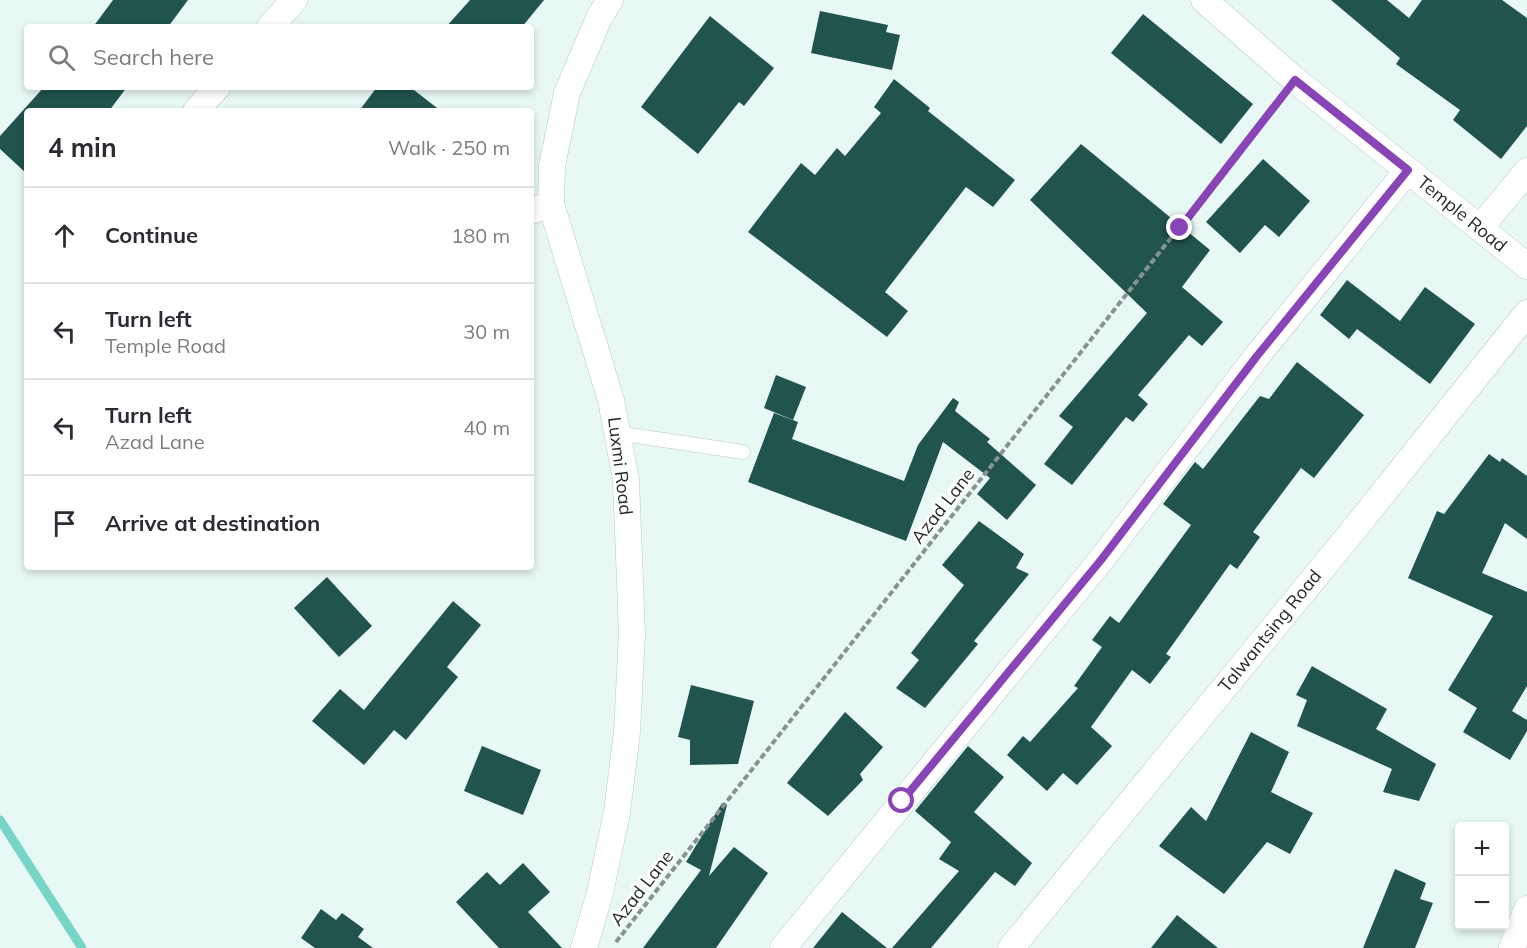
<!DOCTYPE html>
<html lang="en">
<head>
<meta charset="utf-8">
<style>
  :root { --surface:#fff; --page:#f7f7f7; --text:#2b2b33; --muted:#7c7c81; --line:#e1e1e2 }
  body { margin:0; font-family:Mulish,sans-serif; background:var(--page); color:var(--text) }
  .controls { position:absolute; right:18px; bottom:18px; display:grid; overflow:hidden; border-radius:6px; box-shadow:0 3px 9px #0003 }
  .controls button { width:54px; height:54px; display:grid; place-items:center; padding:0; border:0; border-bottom:2px solid var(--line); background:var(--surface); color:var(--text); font:30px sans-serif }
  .stop { position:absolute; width:18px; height:18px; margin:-14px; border:4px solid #8944b7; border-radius:50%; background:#fff }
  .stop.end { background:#8944b7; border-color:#fff; box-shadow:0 2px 6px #0008 }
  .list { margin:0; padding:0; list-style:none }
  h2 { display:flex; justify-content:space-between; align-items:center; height:78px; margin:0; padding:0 24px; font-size:26px }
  h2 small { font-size:20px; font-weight:400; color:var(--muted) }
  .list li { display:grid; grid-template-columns:39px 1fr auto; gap:18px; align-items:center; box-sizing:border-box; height:96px; padding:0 24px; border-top:2px solid var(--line) }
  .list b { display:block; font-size:22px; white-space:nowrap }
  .list p { margin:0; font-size:20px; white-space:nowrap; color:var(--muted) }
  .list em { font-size:20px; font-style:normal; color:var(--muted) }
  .icon { flex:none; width:33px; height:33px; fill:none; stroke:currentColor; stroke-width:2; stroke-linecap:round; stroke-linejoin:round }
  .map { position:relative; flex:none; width:1527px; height:948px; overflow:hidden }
  .search { position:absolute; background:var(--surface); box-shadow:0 3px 9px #0003; left:24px; top:24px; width:510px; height:66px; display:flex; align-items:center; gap:15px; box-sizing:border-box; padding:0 21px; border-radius:6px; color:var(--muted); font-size:22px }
  .panel { position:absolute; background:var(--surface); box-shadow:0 3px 9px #0003; left:24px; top:108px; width:510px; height:462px; border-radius:6px }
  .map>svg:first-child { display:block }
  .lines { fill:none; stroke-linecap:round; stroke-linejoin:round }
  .stream { stroke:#77d5c7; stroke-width:9 }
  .building { fill:#21544d }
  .service-casing { stroke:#b8c9c6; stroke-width:15 }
  .minor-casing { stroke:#b8c9c6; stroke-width:27 }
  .path { stroke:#879391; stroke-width:4; stroke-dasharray:6 3; stroke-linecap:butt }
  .service { stroke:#fff; stroke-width:14 }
  .minor { stroke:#fff; stroke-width:26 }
  .route { stroke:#8944b7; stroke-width:8 }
  .labels { text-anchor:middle; stroke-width:6; stroke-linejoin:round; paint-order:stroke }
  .street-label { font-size:18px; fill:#232a29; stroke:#fff }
</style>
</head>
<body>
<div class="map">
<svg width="1527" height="948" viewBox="0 0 1527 948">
  <rect width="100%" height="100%" fill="#e7f8f5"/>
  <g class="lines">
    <!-- stream -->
    <polyline class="stream" points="0,820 82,948"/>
  </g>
  <!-- building -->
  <g class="building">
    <polygon points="113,0 188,0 168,27 93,27"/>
    <polygon points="470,0 544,0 522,27 446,27"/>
    <polygon points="1331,0 1387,0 1409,18 1422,0 1502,0 1527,18 1527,126 1501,159 1453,120 1460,110 1396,64 1400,58"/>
    <polygon points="820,11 888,25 886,32 900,35 892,70 811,53"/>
    <polygon points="1143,14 1253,104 1221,144 1111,53"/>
    <polygon points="710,16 774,68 744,106 739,102 698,154 641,107"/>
    <polygon points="894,79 930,108 928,111 1015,180 993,207 966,187 885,292 908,311 887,337 748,232 801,163 815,175 837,148 845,156 881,113 874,107"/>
    <polygon points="44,87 127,87 109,111 27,111 27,174 0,149 0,136"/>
    <polygon points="377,87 410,87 441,111 359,111"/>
    <polygon points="1081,144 1210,250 1182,287 1223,322 1202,346 1189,335 1138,395 1148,404 1133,422 1126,417 1072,485 1044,464 1073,427 1059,416 1147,313 1030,200"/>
    <polygon points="1263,159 1310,201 1279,237 1265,225 1240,253 1206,222"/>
    <polygon points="1347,280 1400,321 1425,287 1475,324 1430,384 1357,329 1349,339 1320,315"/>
    <polygon points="1297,362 1364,415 1314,478 1301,468 1253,532 1260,537 1237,569 1230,564 1166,654 1171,657 1150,684 1132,670 1091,727 1112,746 1077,785 1063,773 1047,791 1007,755 1023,736 1030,742 1078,688 1074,686 1102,647 1092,640 1110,616 1119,623 1191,525 1163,504 1195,462 1203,469 1260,396 1269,399"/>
    <polygon points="776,375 806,387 793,420 764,408"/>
    <polygon points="953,398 959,402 955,411 990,439 987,442 1036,485 1007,520 977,494 990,478 943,442 906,541 748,482 774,413 798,422 792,439 904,481 918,445"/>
    <polygon points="1489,454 1500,462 1502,458 1527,476 1527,539 1505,523 1482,573 1527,592 1527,686 1512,711 1527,720 1527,731 1510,760 1463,732 1477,708 1448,690 1493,616 1408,578 1437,511 1444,514"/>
    <polygon points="979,521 1024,554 1016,568 1029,574 974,641 978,644 925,708 896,688 919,660 911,653 964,585 942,565"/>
    <polygon points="327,577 372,626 339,657 294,608"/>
    <polygon points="453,601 481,625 447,667 458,677 406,740 394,730 364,765 312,721 340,689 364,710"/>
    <polygon points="1312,666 1387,709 1376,729 1436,764 1419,801 1383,792 1392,769 1297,726 1307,700 1296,695"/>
    <polygon points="691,685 754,701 738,764 690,765 690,740 678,737"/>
    <polygon points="845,712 883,747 860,774 863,780 828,816 787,783"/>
    <polygon points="1251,732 1289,752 1271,792 1313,813 1290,854 1267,842 1224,894 1159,846 1191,807 1206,821"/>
    <polygon points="482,746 541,770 523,815 464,791"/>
    <polygon points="968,746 1004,777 974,812 1032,863 1015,886 995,872 931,948 892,948 959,871 939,859 951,842 915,811"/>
    <polygon points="722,803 727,805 709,876 734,847 768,873 716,948 643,948 701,870 686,862"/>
    <polygon points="523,863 550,892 528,912 562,948 499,948 456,902 487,872 500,885"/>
    <polygon points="1395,869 1426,883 1420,899 1433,903 1415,948 1363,948"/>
    <polygon points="321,909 336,920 342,913 364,929 358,937 373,948 315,948 301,938"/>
    <polygon points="842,912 887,948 813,948"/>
    <polygon points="1177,915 1218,948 1151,948"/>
  </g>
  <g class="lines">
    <!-- service casing -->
    <g class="service-casing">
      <polyline id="service" points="617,433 743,452"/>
    </g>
    <!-- minor casing -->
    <g class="minor-casing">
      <g id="minor">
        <polyline points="1204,0 1295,80 1527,266"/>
        <polyline points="270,27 294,0"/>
        <polyline points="196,111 217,87"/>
        <polyline points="531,211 551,204"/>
        <polyline points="1480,228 1527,171"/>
        <polyline points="584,948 600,893 617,812 627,732 632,634 626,480 611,400 551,204 552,166 567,93 599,18 610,0"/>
        <polyline points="783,948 1101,560 1257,356 1408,170"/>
        <polyline points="1011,948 1356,527 1527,313"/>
        <polyline points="1512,948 1527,909"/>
      </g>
    </g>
    <!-- path -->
    <polyline class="path" points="616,942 1278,102"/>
    <!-- service -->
    <use href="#service" class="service"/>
    <!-- minor -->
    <use href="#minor" class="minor"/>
  </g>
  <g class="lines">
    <!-- route -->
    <polyline class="route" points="902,801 1101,560 1257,356 1408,170 1295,80 1180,228"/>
  </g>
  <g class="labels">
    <!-- street labels -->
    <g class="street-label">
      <text transform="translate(1462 214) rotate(39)" y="6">Temple Road</text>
      <text transform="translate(620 466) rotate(83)" y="6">Luxmi Road</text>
      <text transform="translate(943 506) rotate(-52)" y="6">Azad Lane</text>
      <text transform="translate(1270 631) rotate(-51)" y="6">Talwantsing Road</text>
      <text transform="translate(642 888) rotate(-52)" y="6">Azad Lane</text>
    </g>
  </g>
</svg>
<div class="controls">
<button>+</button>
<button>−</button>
</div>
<div class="stop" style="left:902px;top:801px"></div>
<div class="stop end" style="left:1180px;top:228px"></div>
<div class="search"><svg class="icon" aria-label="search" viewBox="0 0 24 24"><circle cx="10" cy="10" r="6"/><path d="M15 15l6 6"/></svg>Search here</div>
<section class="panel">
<h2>4 min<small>Walk · 250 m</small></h2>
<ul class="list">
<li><svg class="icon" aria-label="ahead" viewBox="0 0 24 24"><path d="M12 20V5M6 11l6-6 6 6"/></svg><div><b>Continue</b></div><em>180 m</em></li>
<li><svg class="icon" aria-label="left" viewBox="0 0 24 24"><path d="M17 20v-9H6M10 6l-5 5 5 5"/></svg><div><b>Turn left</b><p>Temple Road</p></div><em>30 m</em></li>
<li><svg class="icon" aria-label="left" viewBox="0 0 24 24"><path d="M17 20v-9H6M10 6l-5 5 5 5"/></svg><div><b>Turn left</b><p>Azad Lane</p></div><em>40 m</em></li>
<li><svg class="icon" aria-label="arrive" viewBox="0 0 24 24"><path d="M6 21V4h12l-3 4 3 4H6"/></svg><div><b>Arrive at destination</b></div></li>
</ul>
</section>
</div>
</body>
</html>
